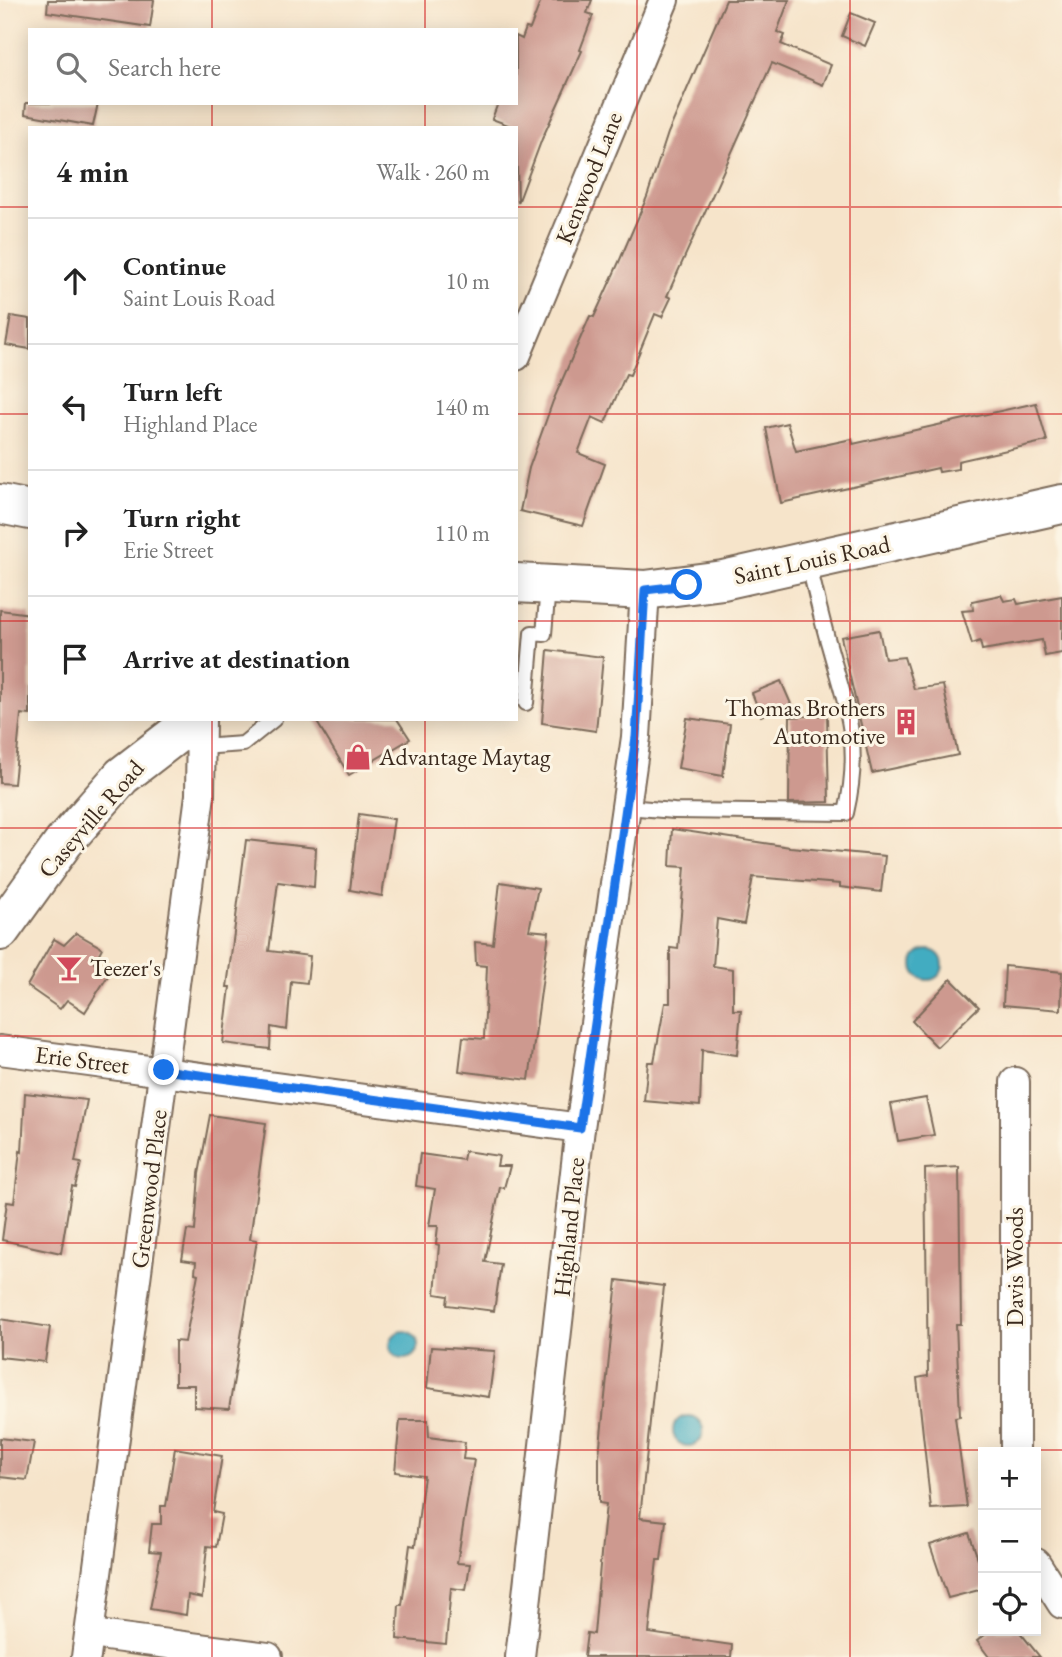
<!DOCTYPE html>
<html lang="en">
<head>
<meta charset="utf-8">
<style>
  :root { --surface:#fff; --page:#f2f2f2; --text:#222; --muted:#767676; --line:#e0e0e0 }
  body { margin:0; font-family:"EB Garamond",serif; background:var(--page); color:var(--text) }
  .controls { position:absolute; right:21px; bottom:21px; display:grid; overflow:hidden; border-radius:0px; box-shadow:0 4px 18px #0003 }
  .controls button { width:63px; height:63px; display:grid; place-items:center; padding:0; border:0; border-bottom:2px solid var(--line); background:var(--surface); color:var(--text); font:35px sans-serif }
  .stop { position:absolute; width:21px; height:21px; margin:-16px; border:5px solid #1a73e8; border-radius:50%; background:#fff }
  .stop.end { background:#1a73e8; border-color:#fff; box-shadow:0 2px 7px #0008 }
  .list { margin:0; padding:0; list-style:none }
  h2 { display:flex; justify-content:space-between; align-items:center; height:91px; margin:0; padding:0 28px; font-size:30px }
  h2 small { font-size:23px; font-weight:400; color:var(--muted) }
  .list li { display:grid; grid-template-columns:46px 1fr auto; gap:21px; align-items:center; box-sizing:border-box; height:126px; padding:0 28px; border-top:2px solid var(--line) }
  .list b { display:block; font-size:26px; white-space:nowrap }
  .list p { margin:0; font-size:23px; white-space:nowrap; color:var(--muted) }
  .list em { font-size:23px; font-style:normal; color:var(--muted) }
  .icon { flex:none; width:38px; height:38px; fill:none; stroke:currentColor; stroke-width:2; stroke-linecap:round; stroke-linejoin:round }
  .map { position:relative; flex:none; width:1062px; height:1657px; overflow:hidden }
  .search { position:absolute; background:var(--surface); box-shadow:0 4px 18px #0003; left:28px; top:28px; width:490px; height:77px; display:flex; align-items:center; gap:18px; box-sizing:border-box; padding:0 24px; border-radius:0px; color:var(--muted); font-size:26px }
  .panel { position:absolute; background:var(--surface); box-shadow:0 4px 18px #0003; left:28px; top:126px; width:490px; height:595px; border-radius:0px }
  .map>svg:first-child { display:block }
  .water { fill:#42acc1; stroke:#3e6b70; stroke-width:2 }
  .building { fill:#cd998f }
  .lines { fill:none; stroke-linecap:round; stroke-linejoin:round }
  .lane-casing { stroke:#7c6b5a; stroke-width:18 }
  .street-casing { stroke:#7c6b5a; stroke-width:32 }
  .secondary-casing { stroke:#7c6b5a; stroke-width:42 }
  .lane { stroke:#fff; stroke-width:14 }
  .street { stroke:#fff; stroke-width:28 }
  .secondary { stroke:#fff; stroke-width:38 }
  .route { stroke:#1a73e8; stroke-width:9 }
  .grid { fill:none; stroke:#d62828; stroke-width:2; stroke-opacity:0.55 }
  .labels { text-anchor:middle; stroke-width:6; stroke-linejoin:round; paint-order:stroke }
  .street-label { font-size:24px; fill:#3b2a1e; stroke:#fcf5e5 }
  .poi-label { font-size:24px; fill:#3b2a1e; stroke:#fcf5e5; text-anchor:start }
</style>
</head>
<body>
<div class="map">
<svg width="1062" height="1657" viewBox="0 0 1062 1657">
  <rect width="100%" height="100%" fill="#fcf5e5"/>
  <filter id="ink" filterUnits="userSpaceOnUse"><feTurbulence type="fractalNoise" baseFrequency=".0143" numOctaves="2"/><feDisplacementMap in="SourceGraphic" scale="14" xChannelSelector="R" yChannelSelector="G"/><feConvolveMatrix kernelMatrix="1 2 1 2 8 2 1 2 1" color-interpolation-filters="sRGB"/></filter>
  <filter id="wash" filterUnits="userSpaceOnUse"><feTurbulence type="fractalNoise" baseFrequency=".00686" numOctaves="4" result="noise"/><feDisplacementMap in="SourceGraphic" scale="28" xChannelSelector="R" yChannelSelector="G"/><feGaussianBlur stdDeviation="1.57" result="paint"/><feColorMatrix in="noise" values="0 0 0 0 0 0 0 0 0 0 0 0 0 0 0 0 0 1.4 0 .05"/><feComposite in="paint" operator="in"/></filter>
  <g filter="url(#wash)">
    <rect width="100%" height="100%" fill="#f6e4ca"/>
    <!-- water -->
    <g class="water">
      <circle cx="928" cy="965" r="15"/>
      <circle cx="404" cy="1345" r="14"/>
      <circle cx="688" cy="1431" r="15"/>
    </g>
    <g id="blocks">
      <!-- building -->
      <g class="building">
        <polygon points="48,0 154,0 150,27 47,12"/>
        <polygon points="541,0 592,0 587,13 593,15 580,50 582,51 542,139 518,203 516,128 492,119 498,103 516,103 516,36 522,39 526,28 530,29"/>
        <polygon points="726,0 789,0 777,32 785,35 781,44 831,65 823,85 772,63 667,296 671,298 662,317 655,314 630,375 626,374 605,423 592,417 578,453 605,464 583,526 520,511 529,468 553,401 590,316 594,317 619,262 647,197 668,133"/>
        <polygon points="851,13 875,23 865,46 842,36"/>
        <polygon points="26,103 98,103 93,126 25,114"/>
        <polygon points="11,316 30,319 30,349 6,345"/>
        <polygon points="1036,403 1047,441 958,461 958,469 939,472 938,468 781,503 766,428 787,423 796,451 852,439 853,444"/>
        <polygon points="1001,595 1004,601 1016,599 1018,604 1062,596 1062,653 1045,656 1042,640 982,650 980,641 972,644 962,611 973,610 972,601"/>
        <polygon points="0,610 30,614 30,715 21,714 14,784 0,783"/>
        <polygon points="879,630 885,659 904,657 914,689 943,685 958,755 872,773 841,637"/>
        <polygon points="548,650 603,657 596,731 542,723"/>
        <polygon points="781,681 791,704 761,716 752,693"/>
        <polygon points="827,715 829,802 789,803 790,717"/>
        <polygon points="687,718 730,724 723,776 678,768"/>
        <polygon points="315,719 397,719 410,739 349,775"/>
        <polygon points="359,814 394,819 382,896 350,890"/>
        <polygon points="672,829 790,847 885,856 881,892 840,887 840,884 753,877 744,924 717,919 713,966 733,969 733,1010 741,1010 737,1055 702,1050 700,1106 644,1101 648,1062 654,1062 665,1003 670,1003 670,948 678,949 685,867 670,866"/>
        <polygon points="246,840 316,848 314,887 278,882 269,951 310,956 307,983 291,981 287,1030 271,1027 270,1049 223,1043 230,987 227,987"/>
        <polygon points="500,882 538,888 529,930 549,932 529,1080 459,1071 463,1037 484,1039 487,966 476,965 475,942 493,944"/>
        <polygon points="76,933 102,948 94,963 109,974 85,1012 67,1000 60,1009 27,986 54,939 64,945"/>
        <polygon points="1005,966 1062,972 1061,1010 1003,1005"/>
        <polygon points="951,979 979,1007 937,1047 912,1021"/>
        <polygon points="25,1093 87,1100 75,1162 81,1163 75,1187 72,1186 61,1253 2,1240 7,1202 14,1203 20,1151 22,1152"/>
        <polygon points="926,1098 934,1135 898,1141 891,1104"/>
        <polygon points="210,1115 266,1123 250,1239 257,1240 229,1409 194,1407 194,1385 175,1385 175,1341 185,1342 198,1274 195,1273 196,1262 182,1260 187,1230 195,1231 199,1174"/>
        <polygon points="465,1151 499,1156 497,1166 510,1166 504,1188 500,1187 485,1262 501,1264 494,1311 447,1305 448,1296 435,1294 439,1245 436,1244 438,1226 429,1226 435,1189 416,1186 420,1154 463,1160"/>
        <polygon points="959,1167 961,1324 956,1324 960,1416 955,1417 967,1507 931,1509 917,1378 928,1376 925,1169"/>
        <polygon points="617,1280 664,1286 640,1518 666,1521 661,1560 657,1560 649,1633 732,1645 731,1657 584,1657 587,1633 594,1634 601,1554 606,1504 599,1503 599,1455"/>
        <polygon points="0,1319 50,1327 45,1362 0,1357"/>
        <polygon points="431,1347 495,1351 489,1397 427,1388"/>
        <polygon points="400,1420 428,1420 429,1437 465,1442 463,1459 474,1460 457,1563 470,1564 466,1590 451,1588 446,1644 397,1639 399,1605 402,1605 410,1545 415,1546 424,1476 395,1472"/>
        <polygon points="0,1438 34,1442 27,1480 0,1477"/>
        <polygon points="175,1448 222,1456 213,1512 222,1514 216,1547 207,1546 202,1598 188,1595 186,1615 150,1609 161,1552 149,1551 152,1524 161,1524 161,1506 166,1506"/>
        <polygon points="969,1533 983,1573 983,1589 948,1598 930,1545"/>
        <polygon points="990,1631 1019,1631 1040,1657 989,1657 977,1641"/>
      </g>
    </g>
  </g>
  <g filter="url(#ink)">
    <use href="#blocks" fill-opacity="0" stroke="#7c6b5a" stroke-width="2"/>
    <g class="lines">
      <!-- lane casing -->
      <g class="lane-casing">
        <g id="lane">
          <polyline points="526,703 532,633 544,634 548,587"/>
          <polyline points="201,747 243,744 274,719"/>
          <path d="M627,807L674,811L846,813C862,744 847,710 829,645C821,618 815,589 808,562"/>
        </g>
      </g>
      <!-- street casing -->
      <g class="street-casing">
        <g id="street">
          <polyline points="516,356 664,0"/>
          <polyline points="0,1050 580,1128"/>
          <polyline points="1015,1082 1015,1452"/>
          <polyline points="1036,1563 1062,1604"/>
          <polyline points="91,1634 268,1657"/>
          <polyline points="86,1657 200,795 201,719"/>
          <polyline points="520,1657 580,1128 636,737 645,590"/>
        </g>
      </g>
      <!-- secondary casing -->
      <g class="secondary-casing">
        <g id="secondary">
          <polyline points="0,504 30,510"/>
          <polyline points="516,583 645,590 723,580 1062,504"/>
          <polyline points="0,931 64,842 122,776 196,719"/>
        </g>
      </g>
      <!-- lane -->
      <use href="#lane" class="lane"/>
      <!-- street -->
      <use href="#street" class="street"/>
      <!-- secondary -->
      <use href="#secondary" class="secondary"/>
    </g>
  </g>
  <g class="lines" filter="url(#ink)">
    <!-- route -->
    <polyline class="route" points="164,1070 580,1128 636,737 645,590 687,585"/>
  </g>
  <!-- grid -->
  <path class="grid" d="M212,0V30M425,0V30M637,0V1657M850,0V1657M212,103V128M425,103V128M0,207H30M516,207H1062M0,414H30M516,414H1062M0,621H30M516,621H1062M212,719V1657M425,719V1657M0,828H1062M0,1036H1062M0,1243H1062M0,1450H1062"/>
  <!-- icons -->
  <defs>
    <g id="building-bare" transform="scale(2.1)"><path d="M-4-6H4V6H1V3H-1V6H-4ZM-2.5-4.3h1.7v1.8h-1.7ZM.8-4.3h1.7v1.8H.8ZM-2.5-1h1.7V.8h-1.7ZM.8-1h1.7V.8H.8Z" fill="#d1495b" stroke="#fcf5e5" stroke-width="2.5" paint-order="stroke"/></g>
    <g id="shop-bare" transform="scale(2.1)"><path d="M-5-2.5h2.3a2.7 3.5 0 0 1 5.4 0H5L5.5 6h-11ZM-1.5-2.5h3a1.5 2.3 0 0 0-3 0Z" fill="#d1495b" stroke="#fcf5e5" stroke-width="2.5" paint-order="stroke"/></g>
    <g id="bar-bare" transform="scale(2.1)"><path d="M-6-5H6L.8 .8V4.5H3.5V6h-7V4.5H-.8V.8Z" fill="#d1495b" stroke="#fcf5e5" stroke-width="2.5" paint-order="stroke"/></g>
  </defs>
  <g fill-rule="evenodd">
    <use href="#building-bare" x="906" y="722"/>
    <use href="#shop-bare" x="358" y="757"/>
    <use href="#bar-bare" x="69" y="968"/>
  </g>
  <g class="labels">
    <!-- street labels -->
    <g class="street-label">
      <text transform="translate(589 178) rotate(-68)" y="8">Kenwood Lane</text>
      <text transform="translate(812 560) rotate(-12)" y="8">Saint Louis Road</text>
      <text transform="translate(91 819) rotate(-49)" y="8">Caseyville Road</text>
      <text transform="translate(82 1060) rotate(7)" y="8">Erie Street</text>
      <text transform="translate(149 1189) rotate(-83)" y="8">Greenwood Place</text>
      <text transform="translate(569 1227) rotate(-84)" y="8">Highland Place</text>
      <text transform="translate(1015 1267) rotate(-90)" y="8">Davis Woods</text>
    </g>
    <!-- poi labels -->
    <g class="poi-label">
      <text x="885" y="716" text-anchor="end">Thomas Brothers<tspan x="885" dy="28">Automotive</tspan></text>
      <text x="379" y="765">Advantage Maytag</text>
      <text x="90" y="976">Teezer's</text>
    </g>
  </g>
</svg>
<div class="controls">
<button>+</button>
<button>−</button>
<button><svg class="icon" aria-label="locate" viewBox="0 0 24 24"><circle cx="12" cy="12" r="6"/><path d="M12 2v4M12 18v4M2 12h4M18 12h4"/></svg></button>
</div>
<div class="stop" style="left:687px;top:585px"></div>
<div class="stop end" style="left:164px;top:1070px"></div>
<div class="search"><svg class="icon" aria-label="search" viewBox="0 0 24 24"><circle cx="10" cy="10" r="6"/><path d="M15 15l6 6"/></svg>Search here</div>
<section class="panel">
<h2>4 min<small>Walk · 260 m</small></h2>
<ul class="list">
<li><svg class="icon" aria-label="ahead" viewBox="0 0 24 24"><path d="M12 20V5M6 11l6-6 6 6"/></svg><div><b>Continue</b><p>Saint Louis Road</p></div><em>10 m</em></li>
<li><svg class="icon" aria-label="left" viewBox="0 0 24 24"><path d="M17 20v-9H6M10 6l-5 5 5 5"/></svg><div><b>Turn left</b><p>Highland Place</p></div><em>140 m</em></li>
<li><svg class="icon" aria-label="right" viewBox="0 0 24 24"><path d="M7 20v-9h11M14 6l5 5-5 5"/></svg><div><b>Turn right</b><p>Erie Street</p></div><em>110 m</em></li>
<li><svg class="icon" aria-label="arrive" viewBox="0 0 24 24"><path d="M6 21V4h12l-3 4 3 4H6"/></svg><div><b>Arrive at destination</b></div></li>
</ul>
</section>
</div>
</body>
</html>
